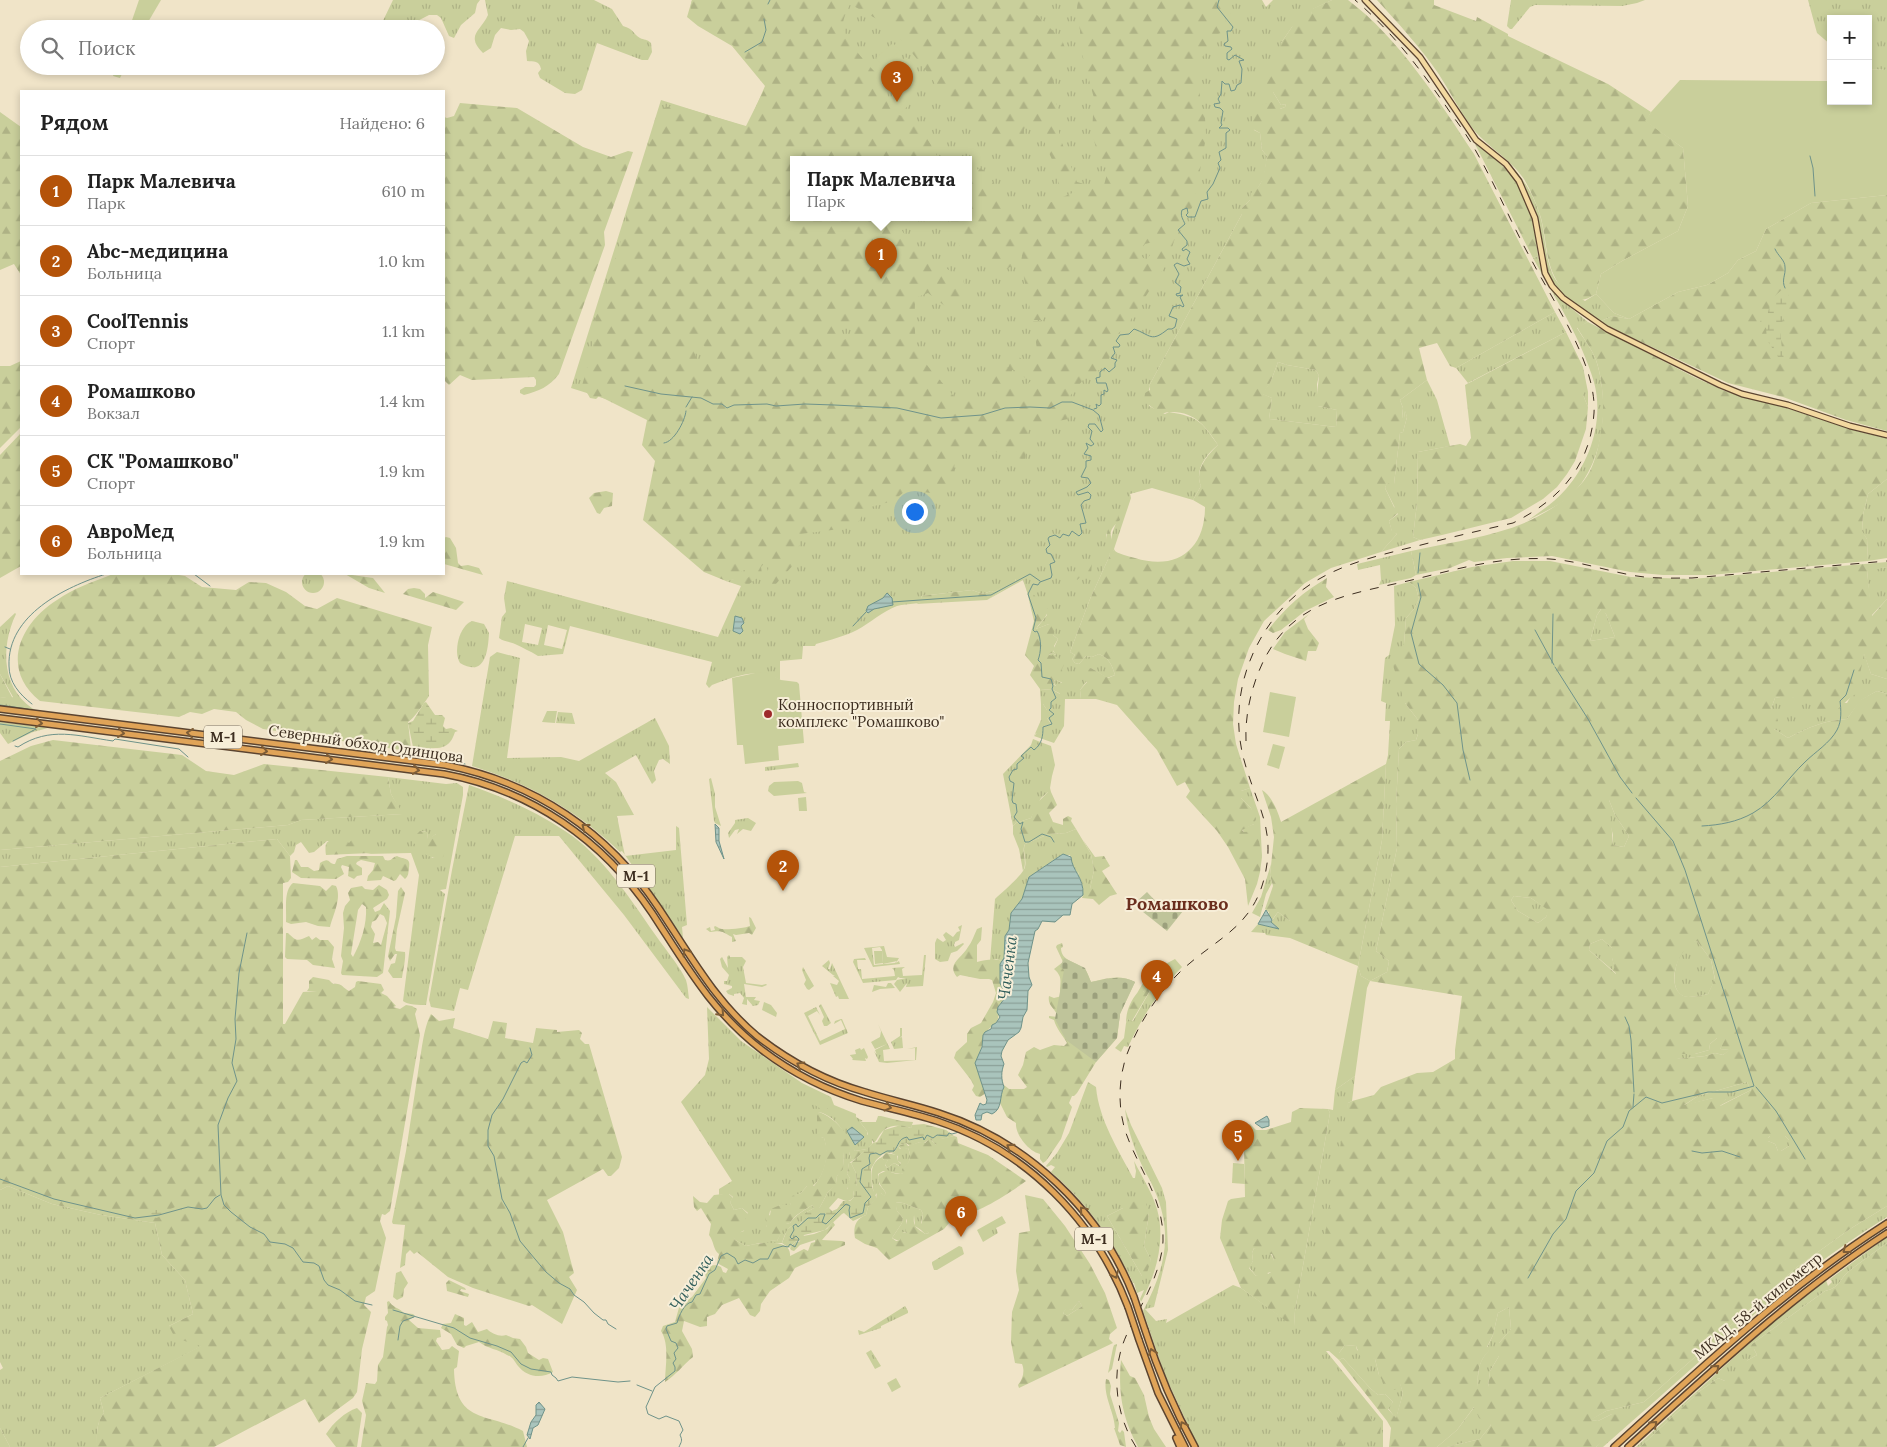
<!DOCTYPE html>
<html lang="ru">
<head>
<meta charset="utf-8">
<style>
  :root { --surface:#fff; --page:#f6f6f6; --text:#222; --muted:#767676; --line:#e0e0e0; --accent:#b45309 }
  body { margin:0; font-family:Lora,serif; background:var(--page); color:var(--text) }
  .controls { position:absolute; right:15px; top:15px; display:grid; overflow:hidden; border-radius:0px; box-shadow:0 2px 8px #0003 }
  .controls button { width:45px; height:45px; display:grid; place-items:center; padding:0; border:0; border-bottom:1px solid var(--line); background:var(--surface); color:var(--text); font:25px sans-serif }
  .you { position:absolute; left:914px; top:511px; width:18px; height:18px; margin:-12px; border:4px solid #fff; border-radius:50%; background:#1a73e8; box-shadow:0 0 0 8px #1a73e833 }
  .badge { display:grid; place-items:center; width:32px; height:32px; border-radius:50%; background:var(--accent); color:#fff; font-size:16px; font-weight:700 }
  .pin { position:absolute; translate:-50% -41px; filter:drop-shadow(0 1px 2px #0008) }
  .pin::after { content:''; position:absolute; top:26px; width:18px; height:15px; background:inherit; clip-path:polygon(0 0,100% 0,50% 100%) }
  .popup { position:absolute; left:790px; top:156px; width:182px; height:65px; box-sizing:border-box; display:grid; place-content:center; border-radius:0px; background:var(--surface); filter:drop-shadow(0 1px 4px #0005); font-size:16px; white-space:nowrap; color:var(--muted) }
  .popup b { font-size:19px; color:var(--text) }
  .popup::after { content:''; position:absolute; left:50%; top:100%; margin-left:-10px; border:10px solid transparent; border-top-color:var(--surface) }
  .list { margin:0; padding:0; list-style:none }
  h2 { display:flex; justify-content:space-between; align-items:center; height:65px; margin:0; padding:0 20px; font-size:21px }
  h2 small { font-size:16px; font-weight:400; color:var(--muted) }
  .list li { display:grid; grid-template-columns:32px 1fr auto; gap:15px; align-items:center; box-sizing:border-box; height:70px; padding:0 20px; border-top:1px solid var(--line) }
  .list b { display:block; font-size:19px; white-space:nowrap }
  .list p { margin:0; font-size:16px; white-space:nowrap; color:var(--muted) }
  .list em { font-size:16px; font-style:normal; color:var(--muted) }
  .icon { flex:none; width:28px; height:28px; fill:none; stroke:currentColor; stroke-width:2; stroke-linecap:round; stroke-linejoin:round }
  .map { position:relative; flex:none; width:1887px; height:1447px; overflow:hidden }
  .search { position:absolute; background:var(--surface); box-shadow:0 2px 8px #0003; left:20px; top:20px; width:425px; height:55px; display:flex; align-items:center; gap:12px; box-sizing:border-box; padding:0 18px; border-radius:28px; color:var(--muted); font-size:19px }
  .panel { position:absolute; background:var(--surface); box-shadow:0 2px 8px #0003; left:20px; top:90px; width:425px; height:485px; border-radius:0px }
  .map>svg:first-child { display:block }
  .grass { fill:url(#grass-tufts); fill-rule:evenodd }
  .forest { fill:url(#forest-firs); fill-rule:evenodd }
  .wetland { fill:url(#wetland-marsh) }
  .cemetery { fill:url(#cemetery-stones) }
  .garden { fill:#c9cf9b }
  .water { fill:url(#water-rules); stroke:#6f938a }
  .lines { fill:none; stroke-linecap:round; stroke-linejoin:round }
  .stream { stroke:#6f938a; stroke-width:1 }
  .major-casing { stroke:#5b4430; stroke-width:7 }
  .highway-casing { stroke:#5b4430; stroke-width:8 }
  .major { stroke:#f3d9a0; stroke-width:4.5 }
  .highway { stroke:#e0a458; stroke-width:5 }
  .rail { stroke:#3d2e20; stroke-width:1; stroke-dasharray:9 9; stroke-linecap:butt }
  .highway-bridge-casing { stroke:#5b4430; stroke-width:8; stroke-linecap:butt }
  .highway-bridge { stroke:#e0a458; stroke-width:5 }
  .oneway { stroke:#7e5d36 }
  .poi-dot { fill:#9e2a2b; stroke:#f7eed8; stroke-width:2 }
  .labels { text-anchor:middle; stroke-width:4; stroke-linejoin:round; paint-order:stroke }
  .shield { fill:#f7eed8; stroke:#756857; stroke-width:1 }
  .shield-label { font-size:14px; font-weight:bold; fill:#3d2e20 }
  .poi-label { font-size:15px; fill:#3d2e20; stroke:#f7eed8; text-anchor:start }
  .street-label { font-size:15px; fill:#3d2e20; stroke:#f7eed8 }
  .water-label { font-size:16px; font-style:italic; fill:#2f5d5a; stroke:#f7eed8 }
  .quarter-label { font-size:18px; font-weight:bold; fill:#6b2e1e; stroke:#f7eed8 }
</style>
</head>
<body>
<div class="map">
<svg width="1887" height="1447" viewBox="0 0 1887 1447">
  <defs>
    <pattern id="grass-tufts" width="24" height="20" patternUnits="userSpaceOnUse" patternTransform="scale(1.25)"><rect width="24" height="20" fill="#c9cf9b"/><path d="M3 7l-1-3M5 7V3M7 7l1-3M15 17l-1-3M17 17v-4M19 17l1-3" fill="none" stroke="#aeb285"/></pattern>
    <pattern id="forest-firs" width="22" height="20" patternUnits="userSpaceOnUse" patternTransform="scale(1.25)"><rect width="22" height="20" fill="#c9cf9b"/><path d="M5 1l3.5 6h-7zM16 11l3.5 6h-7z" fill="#aeb285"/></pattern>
    <pattern id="wetland-marsh" width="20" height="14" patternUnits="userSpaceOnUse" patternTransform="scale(1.25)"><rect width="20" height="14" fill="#c9cf9b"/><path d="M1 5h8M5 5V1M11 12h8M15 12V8" fill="none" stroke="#aeb285"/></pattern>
    <pattern id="cemetery-stones" width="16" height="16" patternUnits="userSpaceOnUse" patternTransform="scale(1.25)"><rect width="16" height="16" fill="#bfc49a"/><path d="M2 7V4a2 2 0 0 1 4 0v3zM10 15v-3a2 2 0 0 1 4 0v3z" fill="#9ca07d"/></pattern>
    <pattern id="water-rules" width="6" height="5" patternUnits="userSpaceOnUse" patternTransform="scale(1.25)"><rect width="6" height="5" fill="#a9c4bc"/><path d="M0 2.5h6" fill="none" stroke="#8ba098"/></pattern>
  </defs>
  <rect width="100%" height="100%" fill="#f0e4c8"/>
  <!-- grass -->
  <g class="grass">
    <polygon points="393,0 480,0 477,4 475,13 461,25 454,38 449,36 441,18 437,15 429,15 402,29 379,29"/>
    <path d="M485,0H594L612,9L623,26C634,29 632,33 640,38C644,40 647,39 651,43L652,52L648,60H642L597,43L582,90L575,94L565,93L540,78L538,73L541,69C539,60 534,62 527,61L526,51L529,41L524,32L520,29L511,30L501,28L495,35L491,48L483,53C465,35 481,31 488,15Z"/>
    <path d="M692,0H1262L1266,7L1273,0H1332L1313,9L1311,14L1292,27L1281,43V61L1273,92L1281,105L1286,104L1285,107L1253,119L1254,130L1260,133L1262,150L1267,156L1264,178L1250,200L1242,208V214L1149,386V406L1165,414L1169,412C1199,417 1201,421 1218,445C1206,454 1194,471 1201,486L1193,500L1152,488L1130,494L1131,498L1114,549L1116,553L1113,550C1109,531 1115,531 1118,515L1106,535L1110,555L1090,599L1070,652L1075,655L1072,659L1075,663L1079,664L1086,656L1092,657L1099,654C1109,658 1112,665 1115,675L1107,678L1091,668L1087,681L1080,690L1081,699H1065L1064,726L1054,743L1034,736L1037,733L1042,731L1043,727L1049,725L1051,723L1047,718V710L1043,704H1041L1040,689L1053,690L1060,694L1053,681L1056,680L1062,683L1061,677L1049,656L1051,653L1056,655L1053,650L1058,639L1053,635L1049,624L1036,629L1047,615L1032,593L1027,592L1023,580L987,600L1015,582L1016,579L994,592L991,591L983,594L972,590L921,596L922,598H931C922,605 908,603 897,606C883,611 870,623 857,630C845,636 830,640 816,644L815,646H803L802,659L780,661V680C755,667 737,676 712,685L709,688L706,684L712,662L570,626L563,654L538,656C530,651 523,648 515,644C509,641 504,642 499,638L502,617L506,612L504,598L507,581L718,637L741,586L726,581L734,579L660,456L650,413L571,388L661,100L747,127L765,86L732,46L698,26L687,17ZM794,160H968V218H794ZM525,624L542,628L538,645L522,642ZM548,625L567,630L562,649L544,645Z"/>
    <polygon points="1511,0 1645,0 1637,3 1622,6 1535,5 1530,7 1512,29 1510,29 1507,26"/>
    <polygon points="1808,0 1887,0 1887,70 1868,69 1868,19 1831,19 1831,45 1817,33"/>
    <path d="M1506,160C1523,178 1534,194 1541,219C1546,238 1545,273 1562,287C1568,293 1578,296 1585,301L1596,294L1614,313L1629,319L1612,316L1599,322L1561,293L1552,281L1547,269L1536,212L1525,187Z"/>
    <path d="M1538,256C1544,287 1565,303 1588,322L1577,328C1583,338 1592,349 1596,360C1610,403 1605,464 1570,496C1559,506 1541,513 1527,521C1541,511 1555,502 1566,489C1591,461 1604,419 1594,382C1581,338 1555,298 1533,258Z"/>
    <polygon points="1555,312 1566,332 1468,383 1456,368"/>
    <polygon points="1278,362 1287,365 1316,370 1319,376 1317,384 1318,406 1337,410 1336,427 1269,419 1272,398 1262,394 1271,381"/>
    <polygon points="1583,367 1588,392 1588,407 1583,395"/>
    <polygon points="1427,380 1437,400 1450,446 1418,452 1417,503 1413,537 1420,540 1381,552 1397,534 1392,532 1389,521 1398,514 1385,488 1387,482 1394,484 1400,433 1403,432 1407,417 1405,411 1404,418 1402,419 1403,408 1400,400"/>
    <polygon points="1887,479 1887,558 1868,561 1867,539 1862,532 1863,515 1868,494"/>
    <polygon points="1411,551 1416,575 1411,578 1379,585 1381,580 1380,565 1358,570 1357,564"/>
    <polygon points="1887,567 1887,599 1871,616 1867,570"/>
    <circle cx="313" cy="582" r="11"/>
    <polygon points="1409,582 1416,588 1419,599 1414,609 1406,618 1404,644 1405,703 1418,720 1418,734 1416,740 1406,742 1399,749 1396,804 1397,848 1376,951 1389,961 1387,972 1370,981 1361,976 1358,966 1382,840 1386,764 1388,755 1390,721 1385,721 1386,703 1381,701 1385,658 1389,655 1395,625 1394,586"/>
    <polygon points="1602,608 1606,614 1615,637 1590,641 1597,615"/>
    <path d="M15,613L16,614C0,647 1,693 39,712L0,706V697L11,698L13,697L0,674V627Z"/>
    <path d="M472,621L484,624L489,633C488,651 485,678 460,663C453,652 459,626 472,621Z"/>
    <path d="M497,652L520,658L507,758L561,757L579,761L655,718L669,746L670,764L663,759L659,760L654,771L656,780L652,784L636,755L605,773L616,782L634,815L617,816L625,856L676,850V826L679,828L687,925L682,927L683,938L641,877L644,874L639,867L635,869L622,851L620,852C576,810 530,784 472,766L490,657Z"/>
    <path d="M1864,653L1871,674L1887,679V694L1877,691L1861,700L1847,719C1825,720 1807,728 1788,738L1774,729L1771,709L1775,698L1785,696L1804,699L1847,703L1851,696Z"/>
    <polygon points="547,711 557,711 555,723 542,722"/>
    <polygon points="558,712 572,713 575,724 556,723"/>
    <polygon points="0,722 43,727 48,728 33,732 8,744 0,733"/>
    <polygon points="1033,739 1043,743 1043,776 1052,776 1050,788 1051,792 1048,792 1041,798 1031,818 1016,823 1013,826 1003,774 1031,745"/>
    <polygon points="798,763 799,767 765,771 765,767"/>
    <path d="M388,777L446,784L457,783L463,787V795L446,889L440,890L445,894L426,1005C420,1005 407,1005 403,1001L419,875L411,853L366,854L371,853L349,843L327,841L314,852L309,853L301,842L296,845L294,852L290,856L277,839L0,867V850L288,825L301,820L402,814L391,794ZM421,831L427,832L428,840L436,834L435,857L432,858Z"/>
    <polygon points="711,778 715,794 715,807 721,826 715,823 714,821 709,779"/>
    <path d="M469,785C503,797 535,811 565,831C603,856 629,897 654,933C663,946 681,968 686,980C688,986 688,993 689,999L686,998L624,915L559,836H515L468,990L460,988L454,1011L431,1007L429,1000L452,870Z"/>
    <polygon points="1250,788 1260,817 1262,857 1242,829 1254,824 1251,808 1241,798 1241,791"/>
    <polygon points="1604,800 1609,800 1615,815 1629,836 1624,847 1613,845 1613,835"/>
    <polygon points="748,818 756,823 751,831 743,829 737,834 739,829 735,830 729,838 728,833 735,823 735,820"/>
    <path d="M1076,829L1091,854L1094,870L1090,889H1088L1079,872L1078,874L1072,865L1070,855H1061L1029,877L1022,899L1011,913L1009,930L1005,936L1004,958L1002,961L996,959L990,961L995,899C1002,892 1023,875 1025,867C1027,859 1022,851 1025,844L1049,834L1066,833Z"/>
    <polygon points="1271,864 1270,875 1272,883 1266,894 1260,917 1252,913 1261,897"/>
    <polygon points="1514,896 1531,898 1549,910 1546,917 1538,923 1518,911 1511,900"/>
    <polygon points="1278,912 1290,921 1290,938 1266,935 1265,933 1251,932 1258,924 1279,929 1271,922"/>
    <polygon points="962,925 959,940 955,942 954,945 955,947 963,943 964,944 957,951 951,953 948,961 940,962 935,959 935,943 937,938 943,942 946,940 943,935 946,932 953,937 957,932 960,931 958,927"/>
    <polygon points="1602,939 1612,948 1612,958 1617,974 1589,950 1590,944"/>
    <path d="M1697,941L1711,960L1715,980L1708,994C1702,995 1694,997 1688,997C1665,995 1676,952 1689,943C1692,942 1694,941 1697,941Z"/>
    <path d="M884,946L887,957L899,958L896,963L899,961L900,964L873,967L864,948ZM880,947L882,950L883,964L897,961L895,963L874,965L872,948Z"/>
    <polygon points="729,955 730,957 742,957 746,961 743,967 746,983 762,985 766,984 767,985 762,987 744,984 746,997 756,997 754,1000 760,1001 758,1005 753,1006 747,999 747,1005 742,1004 744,998 740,993 734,994 734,996 728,994 726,991 732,988 732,986 724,984 724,981 727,981 729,975 722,967 720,959 722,957 728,968 727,957"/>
    <polygon points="924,955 926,955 923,986 906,987 907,983 900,992 894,984 897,980 906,978 900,978 898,977 896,980 863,983 853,962 854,959 865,958 866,960 857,960 858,969 861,969 862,979 895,976 894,970 892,968 905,967 902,969 903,976 922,975"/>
    <path d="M1175,959L1182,967C1159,991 1142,1017 1128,1047L1124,1046L1121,1052L1115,1048L1124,1038L1126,1023L1128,1019L1133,1021L1155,982L1147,987L1143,992H1138L1136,995L1147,976L1149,974L1156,980L1160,978L1154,970Z"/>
    <polygon points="829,960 830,963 828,969 830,969 832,963 849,999 839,999 838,996 836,997 830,983 837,985 839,981 833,976 835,975 833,975 822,966"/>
    <polygon points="803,967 814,986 809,990 807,989 804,984 806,980 802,970"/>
    <polygon points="888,983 891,983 895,988 880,989 872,992 874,985 886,987"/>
    <polygon points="764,1002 771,1005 777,1013 776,1017 762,1010"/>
    <polygon points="821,1004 831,1023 827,1026 824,1026 822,1021 824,1017 819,1006"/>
    <path d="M707,1007L741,1041L802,1083L831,1097L834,1105L856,1114V1117L863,1121L860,1122L867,1131V1134L872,1140V1144L867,1149L855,1151C846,1136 838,1117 819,1112C817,1122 817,1128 822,1138H824C830,1154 825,1176 812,1187L807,1186L801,1193L794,1196L790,1205H780L770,1211L765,1234L770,1240L777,1241L785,1224L790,1223C794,1216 805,1210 812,1205L814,1208L805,1213V1218L799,1225C788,1223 785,1235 782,1243H760L746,1246L735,1240L732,1235L744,1231L745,1216L748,1213L742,1208L734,1210L730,1202L733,1197L728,1193L719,1195V1189L732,1181L681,1102L705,1075L709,1059Z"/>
    <polygon points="816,1007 820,1015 817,1011 808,1016 820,1041 845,1029 841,1020 834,1024 835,1021 841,1019 842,1019 848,1033 820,1045 804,1013"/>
    <polygon points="878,1024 890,1049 883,1050 884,1061 915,1060 915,1048 907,1049 917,1047 916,1060 887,1063 879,1062 874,1051 877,1055 875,1050 887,1044 875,1049 871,1042 880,1037 881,1031"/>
    <polygon points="900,1028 902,1028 902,1036 900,1038 902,1037 903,1048 894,1049 891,1042 900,1036"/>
    <polygon points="1717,1038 1727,1038 1720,1049 1730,1050 1723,1055 1715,1053 1705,1056 1677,1059 1677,1054 1695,1054 1709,1050 1710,1044"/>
    <polygon points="860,1048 861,1050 864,1048 868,1057 867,1059 865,1058 866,1061 852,1060 853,1059 850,1055 856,1054 855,1050"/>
    <path d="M1355,1076L1352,1101L1348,1103L1339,1353L1345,1345L1356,1346L1357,1350L1375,1359L1379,1375L1400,1383L1403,1393L1396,1419L1388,1408L1393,1402L1385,1394L1378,1395L1370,1388L1343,1358L1339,1360L1329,1351H1326L1383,1421V1447H1198L1164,1373L1143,1311C1165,1269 1174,1234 1154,1189C1150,1179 1144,1171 1140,1161C1133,1145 1127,1127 1125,1109L1131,1125L1162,1188L1166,1202L1168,1250L1154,1307L1145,1309L1156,1321L1167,1319L1166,1323L1233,1285L1241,1288L1294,1326L1295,1311L1330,1113L1328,1109L1333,1110L1335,1090Z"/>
    <path d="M1088,1082L1096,1087C1099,1120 1118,1149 1133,1178H1135L1136,1171L1134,1161C1142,1177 1152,1192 1157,1209C1166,1240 1156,1275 1141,1302L1140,1299L1144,1290L1137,1293L1134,1283H1133C1113,1239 1085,1201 1051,1172L1055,1167L1051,1165L1047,1167L1046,1166L1057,1153L1069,1133ZM1123,1208L1149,1213L1144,1246L1151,1260L1142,1276L1107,1216Z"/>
    <polygon points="1747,1082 1751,1090 1717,1107 1726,1099 1713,1098 1683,1106 1698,1096"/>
    <polygon points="1770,1136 1785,1136 1789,1140 1789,1146 1781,1151 1778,1151 1775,1144 1768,1141 1768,1138"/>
    <path d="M898,1146L900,1149L908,1148C912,1157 910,1163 903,1169V1173L901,1174L883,1171L878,1174L879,1184L886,1193L884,1197L881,1193H877L876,1195L874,1194C872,1181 867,1164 882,1157L884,1160H888L885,1165L887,1168L894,1163L899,1166L901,1163L898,1161V1156L891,1153L894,1152Z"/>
    <path d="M844,1152H849L851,1159L854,1160L849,1163L847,1174L850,1178L847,1189L853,1190L854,1197C848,1204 845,1200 838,1198L829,1208L819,1209L828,1192L836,1183L837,1176L843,1166Z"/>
    <path d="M8,1186L52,1204L101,1215L155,1223L162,1255L185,1280L193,1314L169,1326L202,1346L100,1398L104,1413C96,1423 97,1434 97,1447H10L0,1428V1370L3,1368L0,1362V1190Z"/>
    <polygon points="895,1202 903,1203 921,1210 923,1214 921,1223 929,1233 925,1234 921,1230 915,1226 914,1215 906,1219 907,1233 903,1232 899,1241 892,1238 902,1223 903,1218 897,1211"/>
    <path d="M1887,1206V1217C1783,1281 1695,1367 1603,1447H1596L1602,1441L1612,1414L1598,1421L1590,1420L1606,1411L1644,1402L1797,1267L1850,1229Z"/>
    <polygon points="1002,1216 1006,1223 996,1228 998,1233 983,1242 977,1230"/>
    <path d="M1887,1237V1243C1874,1253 1860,1262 1848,1272C1838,1281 1841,1287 1825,1291L1752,1344L1750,1349H1754L1757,1355L1748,1360L1733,1381H1725L1718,1378L1700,1391L1640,1447H1636L1764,1330L1826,1280L1828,1286L1832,1282L1830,1279Z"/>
    <polygon points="959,1246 962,1247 964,1254 937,1270 934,1270 932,1264 932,1262"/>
    <polygon points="1254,1248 1271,1254 1274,1260 1271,1272 1256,1276 1249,1267 1253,1261 1252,1253"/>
    <polygon points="1079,1301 1082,1306 1081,1307 1067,1316 1063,1313 1066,1308 1072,1310"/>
    <polygon points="905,1306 908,1311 908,1313 881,1326 881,1328 859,1335 858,1330 864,1332"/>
    <path d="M1509,1307L1511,1329L1499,1343V1356L1490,1371L1488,1387H1478C1478,1370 1478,1361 1491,1348H1487L1493,1335L1498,1313Z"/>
    <polygon points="871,1350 881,1366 875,1369 866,1353"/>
    <polygon points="896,1378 901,1387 892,1392 887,1383"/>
    <polygon points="1475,1406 1491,1425 1480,1439 1447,1447 1437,1447 1457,1430"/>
  </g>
  <!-- forest -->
  <g class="forest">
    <path d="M692,0H730L732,2L735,0H808L812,3L814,0H1029L1033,11L1062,40L1067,53L1056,72L1051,90L1059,110V135L1077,182L1103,189L1108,170L1098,155L1092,133L1094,98L1081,51L1080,30L1076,16L1078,0H1231L1232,14H1228L1225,19L1231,30L1218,34L1204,54L1197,66L1201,106L1205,117L1206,137L1194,204L1175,238L1167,263L1130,321L1117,335L1107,365L1083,380L1070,396L1071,402L1068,404V419L1029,427L1025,460L996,452L970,450L955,458L953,482L937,494L917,491L904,492L893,501L867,508L855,527L801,534L796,562L775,585H768L767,575L770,561H766L761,567L762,574L748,585L742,582L755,572L753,567L742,571L736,579L726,581L704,572L643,520L655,461L642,445L647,420L599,396L596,399L590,398L586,391L581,389L597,334L595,319L626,226V215L645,155L663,108L672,106L685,108L746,126L766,86C756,73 747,59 735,47C721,33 683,28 692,0ZM850,4L891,27L925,69L948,102L949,109L969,122L989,145L1017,162L1023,147L1024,129L1029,123L1038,127L1053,162L1060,187L1077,191L1025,213C1020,211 1013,210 1009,207C995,198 996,177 980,168L969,175L968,218H948L961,249L975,253L993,276L1012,266L1005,253L1007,249L1023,250L1021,262L1032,320H1042L1043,315H1048L1051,320V325L1048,327L1042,324V321H1033L1038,357L1030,367L1015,353L1012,346L1001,348L1009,366C1002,373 995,369 987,377L995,389H1004L997,398L978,397L957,401C946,384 927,370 919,352C913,339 915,312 915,298L928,293L954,313L966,295L963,278L917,252L893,218H794V160H939C932,144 923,131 909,119C903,114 894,117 890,108C885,100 891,93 884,82C873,69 846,44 843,27C842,20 847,11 850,4ZM1153,242L1155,249L1146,260L1138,254L1145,244ZM847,325L851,326L853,331L850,337L843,340L841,338V330ZM695,334C702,345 711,351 713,364H702L696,357L689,339ZM1012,370H1018L1025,378L1030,372L1036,377L1020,390L1017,386V382L1013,381L1015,376L1010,377L1009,375Z"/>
    <path d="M1332,0H1348C1399,38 1439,101 1474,154L1555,312L1456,368L1450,366L1437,343L1419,348L1427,380L1400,400L1403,408L1402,418H1404L1405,410L1407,417L1403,432L1400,433L1394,484L1393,485L1387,483L1385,488L1394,507L1398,509V513L1389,521L1392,531L1397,534L1381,552L1331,568L1305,583L1264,621L1249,648L1238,679L1234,702L1233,724L1236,744L1250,788L1241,791V798L1251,808L1256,819L1254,824L1242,830L1244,832L1257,831L1262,857L1260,872L1257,884L1248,906L1245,879L1228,847L1217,831L1186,797L1190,791L1185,782L1177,786L1157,750L1117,705L1096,699H1081L1080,690L1087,682L1084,680L1080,671L1091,668L1108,678L1115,675C1112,665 1109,658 1099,654L1092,657L1086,656L1079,664L1075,663L1072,659L1075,655L1070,652L1090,599L1110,555C1102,541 1108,528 1114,515L1118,514L1120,520C1103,535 1115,536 1113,550C1119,554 1127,556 1135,558C1176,571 1205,550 1205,507L1193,500L1201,486C1194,471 1207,455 1218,445C1206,427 1195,411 1170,412C1166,412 1163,414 1159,414C1155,408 1149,406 1144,401L1145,393L1150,390L1149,386L1242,214V208L1250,200L1251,193C1265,185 1264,170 1267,156L1262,150L1260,133L1251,128L1253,119L1252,114L1263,104L1272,102L1280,109L1285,107L1286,104L1281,105L1273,92H1265L1260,85V82L1274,62L1281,61V43L1296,21L1305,14H1311L1312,9ZM1278,362L1287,365L1316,370L1319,376L1316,404L1318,406L1337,410L1336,427L1269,419L1272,398L1263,394L1271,381Z"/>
    <path d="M1377,0H1434V5L1476,21L1477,17L1508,34V36L1608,84L1651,112L1646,121L1683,148L1688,206L1678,231L1622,261L1601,274L1596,294C1580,304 1573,301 1561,287C1545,267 1547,241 1541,218C1537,205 1531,191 1524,179C1510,158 1485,146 1470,125C1459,109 1449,90 1438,73C1420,47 1398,23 1377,0Z"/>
    <path d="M460,103L517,108L583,147L611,157L628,151L633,152L604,232L605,245L559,374C549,387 539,391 524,395L520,393V390L525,387H534L536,385V380L534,377L472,380L460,375L449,385L444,380V117L447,118L454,116Z"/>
    <polygon points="0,112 21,127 21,275 14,264 0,270"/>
    <path d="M1475,144C1501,160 1525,186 1532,217C1535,230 1536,243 1538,256L1533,258Z"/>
    <polygon points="1887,195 1887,431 1846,420 1783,397 1728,383 1599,322 1612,316 1629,319 1678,292 1707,285 1728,273 1738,260 1756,251 1766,229 1811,203"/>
    <path d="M1588,322L1694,377L1725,391L1775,404L1856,431L1887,438V479L1868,494L1863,515L1862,531L1867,539L1868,561L1710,575H1663L1630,572L1552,556L1507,558L1474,562L1469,560L1450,568L1416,575L1411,551C1443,544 1477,539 1508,529C1535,521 1577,497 1590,471C1596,459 1599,444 1601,431C1605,410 1603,380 1596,360C1592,349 1583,338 1577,327Z"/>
    <polygon points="1566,332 1583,367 1583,395 1588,407 1586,429 1575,461 1567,474 1557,487 1543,499 1511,518 1442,535 1420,540 1413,537 1417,503 1418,452 1460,444 1466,446 1471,438 1465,385"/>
    <polygon points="21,361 21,427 0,448 0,366 10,366"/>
    <polygon points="21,433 21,566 0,578 0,455"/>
    <polygon points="606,491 613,493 612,506 604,508 600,514 597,513 589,498 594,493"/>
    <polygon points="446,537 450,538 456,548 458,563 461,566 468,565 479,568 483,575 444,564 444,538"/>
    <polygon points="1089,561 1092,561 1091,575 1086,572 1077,580 1076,577 1077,571"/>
    <path d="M1513,561H1550L1631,577L1692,579L1887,562V567L1867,571L1872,616L1887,599V679L1871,674L1864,654L1856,694C1850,697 1836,711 1829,717C1810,704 1799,694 1775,698L1771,709L1776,714L1778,721L1774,729L1788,738C1807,728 1825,720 1847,719L1860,700L1877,691L1887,694V1206L1850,1229L1797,1267L1644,1402L1606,1411L1591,1420L1598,1421L1612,1414L1623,1415L1624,1424L1596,1447H1447L1480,1439L1491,1425L1479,1418L1474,1407L1457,1430L1437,1447H1389L1391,1428L1387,1421L1339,1360L1343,1358L1370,1388L1378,1395L1385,1394L1393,1402L1388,1409L1396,1418L1403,1393L1400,1384L1395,1390H1388L1379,1375L1375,1359L1361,1358L1356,1346L1345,1345L1339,1353L1309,1328L1348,1103L1352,1101L1374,1095L1381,1087L1417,1073L1433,1072L1455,1059V1050L1462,996L1370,981L1387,972L1389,961L1376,951L1397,848L1396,804L1399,749L1406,742L1416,740L1418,734V720L1405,703L1391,659L1404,644L1406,618L1414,609L1419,599L1416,588L1409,582L1472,567ZM1601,609L1606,614L1615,637L1590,641L1597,615ZM1605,800H1609L1615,815L1629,836L1624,847L1613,845L1611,819ZM1514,896L1531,898L1548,910L1546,917L1538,923L1518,911L1511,900ZM1602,939L1612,948V958L1616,974L1589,950L1590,944ZM1697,941L1711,960L1715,979L1708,994C1702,995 1694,997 1688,997C1663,994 1676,947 1697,941ZM1717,1038H1726L1720,1049L1729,1050L1723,1055L1715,1053L1705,1056L1677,1059L1678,1054H1695L1709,1050L1710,1044ZM1747,1082L1751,1090L1720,1106L1727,1098H1713L1684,1105L1698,1096ZM1770,1136H1785L1789,1140V1146L1781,1151H1778L1775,1144L1768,1141V1138ZM1509,1307L1511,1329L1499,1343V1356L1490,1371L1488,1387H1478C1477,1371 1479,1359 1492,1348L1487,1347L1493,1335L1498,1313Z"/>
    <path d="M113,574H173L185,576L202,587L236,590L249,582L266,583L286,592L305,606L317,609L337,598L432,627L428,645L429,696C425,702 413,720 408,722L411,749L401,750L263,729L246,720L236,712L214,709L202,714L190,712L179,717L40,701C0,669 19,624 57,600C74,588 93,582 113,574Z"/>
    <polygon points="345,574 373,578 385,593 369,588"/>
    <polygon points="1016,578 1015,582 987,600 916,604 930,598 922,598 921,596 972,590 983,594 991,591 994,592"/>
    <path d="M1327,578L1326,587L1334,597L1305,611L1281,630L1273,633L1268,630C1285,608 1303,592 1327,578Z"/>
    <polygon points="414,588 420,589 425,594 425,598 433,592 464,602 456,610 403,594 408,589"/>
    <path d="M1027,592H1032L1040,603H1045C1052,615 1042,619 1036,629L1049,624L1056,628L1053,635L1058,639L1054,646L1055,649L1053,651L1057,655L1051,653L1049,655L1058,657L1064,665L1062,669L1063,683L1056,680L1053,681L1055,686H1060L1061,694L1053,690L1040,689L1030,675L1034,666L1025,655L1034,621Z"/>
    <polygon points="1309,614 1304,619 1308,629 1319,643 1316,651 1308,651 1306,661 1285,654 1273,649 1285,632"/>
    <polygon points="0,674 13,699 0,697"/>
    <polygon points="1041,704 1043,704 1047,710 1052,710 1053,714 1047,718 1051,724 1043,727 1042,734 1038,736 1036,733 1034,736 1041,720"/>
    <polygon points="53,740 182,755 206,771 234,775 264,764 388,777 391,794 403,814 301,820 288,825 0,850 0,761 31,746"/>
    <path d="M1386,764L1382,840L1358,966L1290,938V921L1278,912L1272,920L1268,915L1269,912L1265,909L1273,886L1270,875L1274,837L1271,817L1262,790C1272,796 1278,812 1281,822Z"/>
    <path d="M1048,792H1051L1057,805L1049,813L1053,822L1063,825V819L1068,816L1072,818L1071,821L1076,829L1066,833L1049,834L1025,844C1021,852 1028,862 1023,871L1019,849L1013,834V826L1016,823L1031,818L1036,804Z"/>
    <path d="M420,831L427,832L428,839L436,834L446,836L448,842L443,857C429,860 422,853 413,842L416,835Z"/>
    <path d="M277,839L290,856L291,878L288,882L283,883V1024H285L303,992L317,991H307L309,988V981L313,977L329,980L333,984C343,983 342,988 349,991L355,987L356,982L358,981L381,984L384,990L381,993L387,996L396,1006L393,1007L400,1009L406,1005L412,1006L417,1009L415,1014L420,1035L390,1211L385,1215L382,1214L380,1221L386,1238L375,1291L366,1297L364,1305L371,1312L362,1349L357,1392L353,1398L319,1423L305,1399L214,1447H97C97,1434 96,1423 104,1413L100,1398L201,1346L175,1338L169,1326L193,1314L185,1280L162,1255L155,1223L101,1215L52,1204L8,1186L0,1190V867Z"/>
    <path d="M335,839L344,840L349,843L352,840L358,839L359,847L365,844L370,848L371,853L326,855C325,844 325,841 335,839Z"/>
    <path d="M1083,840L1095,857L1104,856L1110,866L1102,871L1117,894L1110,896L1099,905L1093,899L1082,898C1085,892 1082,880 1078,875L1079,872H1080L1090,889L1094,870L1091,854Z"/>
    <path d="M347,856H383L385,860C392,862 392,857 397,856C405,860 411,857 409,868C408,874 409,875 405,879L400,874L396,880L394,881L383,876L381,880L367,881L368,876L373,870L375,863L361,860L357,862L356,864L362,868V875L357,876L354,879L348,876L349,867L342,865L341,867L344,874L336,879L301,878L292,872L295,860H297L301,867H308L314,871L319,870L320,863C330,856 328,864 335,864L337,859Z"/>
    <path d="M293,883L320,886L326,891L332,885L336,886C342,898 333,915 330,927L318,926L306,922L291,924L286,922C287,910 283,891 293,883Z"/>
    <path d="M379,885L387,890L389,895L387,899L373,908L375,912L380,910L384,903L390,911L383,973L377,977L342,975L341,973L343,961L341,956L344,928L343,913L345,906L350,900L348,893L351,888L362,886L365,889L373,890ZM362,904L366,907C367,925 361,942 353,957L351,954L358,910ZM380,914L384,916L387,923L381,945L378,942L373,943L375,934L371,927L372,922L376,920Z"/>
    <path d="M401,887L405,893L397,929L395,948L396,951L405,952C406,958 403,971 402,978H393L388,971L391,964L395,963L397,954H395L390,961L388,956L396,917L398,891Z"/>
    <path d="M749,917L751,918L756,928L752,935L749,933L736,935L733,934L736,941L732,942V937C722,932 723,930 710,932L706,929L710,927L711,931L715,930L714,927L715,926C718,927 720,929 722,929C726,930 746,928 750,926Z"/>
    <path d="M982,927L981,940L977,945V962C985,960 994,958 1002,961L1000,964V983L1005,994L1004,999L998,1007C1001,1027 992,1021 984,1036C982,1040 983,1044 981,1048C974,1066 979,1076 986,1093L980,1097L976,1096L972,1090L974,1086L971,1080L954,1058L956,1052L967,1042V1034L971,1028L981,1023L993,1002L996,993L992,980L989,979H980L960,975L957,977C946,964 962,958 968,947C972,942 974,935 977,929Z"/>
    <path d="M286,933H288C297,942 298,941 309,936L312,940L316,937L320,940H328L334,947L332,959L335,968L313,965L307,960L287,959L285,957Z"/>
    <path d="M1062,943L1063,947L1061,948C1061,961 1075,961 1083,968C1087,970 1089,977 1091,982C1106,978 1121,974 1135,982L1120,1014L1117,1038L1096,1062L1077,1093L1074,1096H1072L1069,1103L1072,1107L1061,1139L1046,1161L1043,1163L1040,1159V1154C1028,1151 1015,1134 1016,1123L1007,1117L1000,1103V1093L1004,1085L1009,1089H1024L1027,1087L1018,1075L1023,1065L1026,1052L1034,1047L1040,1050L1054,1045L1064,1046L1067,1043C1063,1036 1056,1028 1054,1020L1049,1018V1016L1058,1017C1056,1009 1047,1006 1049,996L1054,998L1062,996L1063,994L1060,991C1060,981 1063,977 1054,969L1063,962L1056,947L1057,945Z"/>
    <path d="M1154,981L1155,982L1132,1021L1128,1019L1126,1023C1126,1012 1130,1001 1138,992H1143L1149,983Z"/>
    <path d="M431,1014L439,1021L455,1018L453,1028L488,1039L493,1021L507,1023L505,1038L533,1043L536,1028L557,1030V1032L579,1030L582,1033L580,1039L585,1044H589L622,1157L619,1168L611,1176H608L603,1169L547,1200L563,1232L574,1273L569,1277L577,1290L562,1324L532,1305L529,1306L473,1288L448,1277L417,1252L414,1254L410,1250L406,1254L405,1265L400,1268L405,1225L393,1224L392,1222L406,1151L422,1046C424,1035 426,1023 431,1014Z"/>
    <polygon points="806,1094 823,1103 831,1113 826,1112 805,1099 804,1097"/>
    <path d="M1300,1108L1328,1109L1330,1113L1295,1311L1294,1327L1241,1288L1220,1238L1222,1220L1228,1201L1231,1199L1245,1197L1244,1146L1238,1144L1242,1131L1250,1124L1256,1130H1266L1291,1122L1292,1112ZM1254,1248L1265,1255L1272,1254L1274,1260L1270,1264L1271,1272L1268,1274L1266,1270L1256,1276L1249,1268L1253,1261L1252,1253Z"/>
    <path d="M819,1112C836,1118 849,1135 855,1151L867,1149L854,1160L851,1159L849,1152H844L843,1169L837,1176L836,1184L828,1192L819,1209L814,1208L812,1205C805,1210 794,1215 790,1223L786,1224L777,1241L766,1240V1236L762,1233L763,1229L767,1226L765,1217L770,1215L771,1209L780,1205H790L792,1196L801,1193L807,1186H814C825,1173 829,1154 824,1138L817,1137V1116Z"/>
    <path d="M878,1116H881L901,1121L913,1122L911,1128C901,1125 889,1124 882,1132C879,1135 877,1140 874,1143L872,1140H869L867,1131L860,1122H876Z"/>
    <path d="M954,1136L957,1137L958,1143L988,1155L1026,1181C1008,1194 977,1215 955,1216L944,1229L889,1260L877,1248L865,1244L855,1238C853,1228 855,1219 866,1215L868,1207L876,1199L877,1193L879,1191L884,1196L886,1193C882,1187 876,1181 879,1174L888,1170C890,1173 900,1175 903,1173L902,1169C910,1163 912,1157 908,1148L902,1150L898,1146L906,1143L908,1146L920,1142L925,1143L928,1140H931L936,1145H940V1139ZM896,1202L903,1203L921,1210L923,1214L921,1226L929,1233L925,1234C922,1231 916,1229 915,1225C913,1222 914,1218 914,1215L909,1213L905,1216L907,1221L905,1228L907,1233L902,1232L899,1241H896L892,1238L902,1223L903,1218L897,1211Z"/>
    <polygon points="886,1153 897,1155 898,1161 901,1164 900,1166 894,1163 887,1168 885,1164 888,1160 884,1160 882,1157"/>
    <polygon points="849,1162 851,1163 856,1173 857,1187 851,1193 848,1192 847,1186 850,1178 847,1174"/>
    <path d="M726,1189L729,1190V1194L733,1198L730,1202L734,1210L742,1208L748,1214C746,1218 743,1221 747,1225L745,1230L741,1232L737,1237L733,1235L735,1240L746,1246C757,1243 792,1237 790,1256L804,1249L808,1251L811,1243L815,1242V1240L800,1245L794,1251L791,1250L790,1248L795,1242H799L803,1236L814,1234L827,1229L833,1222L835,1225L822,1240L842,1241L845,1242V1245L795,1268L789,1278L770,1291L761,1304L760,1311L755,1317L750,1315L739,1298L722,1305L715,1314L707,1317V1326L700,1327L684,1321L682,1331L692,1349L693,1357C683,1365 676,1375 665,1382C665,1367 670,1345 661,1331L663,1326L675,1322L680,1304L692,1297L706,1278C703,1268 712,1262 721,1267L723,1272L726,1273L728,1269L717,1263L719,1254C713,1250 714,1241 709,1235L711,1224L701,1208L697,1211L694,1207L693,1196L700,1202L707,1203L714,1195L723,1194Z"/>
    <path d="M1025,1195L1043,1199L1065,1226L1090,1264L1105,1293L1117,1328L1110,1334L1109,1339L1113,1343L1019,1388L1018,1385C1023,1379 1025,1371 1022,1364L1015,1363L1011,1342L1012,1312L1019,1290L1016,1271L1019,1233L1030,1231ZM1079,1301L1082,1306L1081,1307L1067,1316L1063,1313L1066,1309L1072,1310Z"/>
    <polygon points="1137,1201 1146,1203 1149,1213 1144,1246 1151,1260 1146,1276 1142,1276 1107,1216 1123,1208 1128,1202"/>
    <path d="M1887,1243V1447H1640L1700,1391L1718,1378L1725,1381H1733V1373L1748,1360L1757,1355L1754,1349L1749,1350L1752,1344L1825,1291C1841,1287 1838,1281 1848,1272C1860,1262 1874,1253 1887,1243Z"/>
    <polygon points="401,1271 408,1283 404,1289 403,1297 397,1300 393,1297 396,1273"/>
    <polygon points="449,1280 465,1288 466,1290 461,1289 460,1291 469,1294 468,1297 447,1291 446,1283"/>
    <path d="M389,1301C392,1307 399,1308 404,1313L413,1314L415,1316L409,1320L418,1328L440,1330L441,1337L437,1338L436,1341L442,1350L449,1349L452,1346L459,1351L457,1367L454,1369C455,1425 488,1412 523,1431L527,1447H361L366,1415L362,1401L366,1383L375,1384L377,1381L378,1365L383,1357L387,1327L388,1325L387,1321L385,1320V1317L388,1313L387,1302Z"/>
    <path d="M455,1314L464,1318V1325L466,1326L472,1322L478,1332L487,1329C492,1334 500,1337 506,1335L513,1338L520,1339L526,1347L528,1353L539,1360L543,1358L548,1359L553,1372C541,1379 527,1377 518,1366C514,1361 513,1357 507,1355C498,1349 488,1349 479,1342L466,1346L464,1348L457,1345L451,1334L441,1328L443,1324L451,1323Z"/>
    <polygon points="1117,1344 1112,1369 1108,1373 1113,1348 1114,1345"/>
    <path d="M1121,1360L1130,1376L1135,1378L1144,1395L1149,1417L1154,1429L1166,1447H1138L1136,1443C1122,1416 1118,1391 1121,1360Z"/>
    <path d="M1106,1379L1109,1380L1111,1386L1110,1394L1119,1423L1118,1431L1120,1433L1122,1430L1124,1432L1126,1447L1120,1445L1114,1428H1115C1114,1411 1103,1396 1106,1379Z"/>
    <path d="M1350,1396L1359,1399L1372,1420L1370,1425L1373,1427V1421L1377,1420L1381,1424L1380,1437C1372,1433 1368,1431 1360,1436L1352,1434L1340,1441L1346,1447H1337C1330,1432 1342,1409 1350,1396Z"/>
    <path d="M357,1408L362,1413L357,1447H336L326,1434C333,1423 345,1412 357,1408Z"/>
    <polygon points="0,1428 10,1447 0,1447"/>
  </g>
  <!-- wetland -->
  <g class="wetland">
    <path d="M1785,288L1790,298C1781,322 1778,332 1784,359L1780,360L1767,340L1766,328L1760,321L1767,317C1770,303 1772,296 1785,288Z"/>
    <path d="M426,702L435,715H442L445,718L443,726L446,729L451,728L458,731L455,732C448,754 435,746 417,749L413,747L408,723L413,721L424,703Z"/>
    <path d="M924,1124L946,1130L954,1136L941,1139L940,1145H936L931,1140H928L923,1144L920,1142L910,1146L906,1143L898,1146L894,1152L883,1154L876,1160L871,1169L872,1187L877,1199L868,1207L866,1215L853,1221L844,1213L842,1214L825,1230L804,1235L802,1240L795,1242L789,1248L782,1243L787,1230L794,1224L799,1225C803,1222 805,1218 805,1213L814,1208H829L832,1211L837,1209L843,1201H850L854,1197L853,1190L857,1186L856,1173L851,1163L873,1143L877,1142L884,1130L901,1125L911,1128L912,1125Z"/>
    <polygon points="180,1205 183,1209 156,1218 151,1214 154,1210 168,1210"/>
  </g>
  <!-- cemetery -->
  <g class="cemetery">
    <polygon points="1147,892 1161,907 1170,900 1183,911 1167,931 1138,908 1135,903"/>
    <path d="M1064,958L1085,968L1091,982C1106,979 1121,974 1135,982L1120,1014L1117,1038L1096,1062L1066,1040L1055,1019L1064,970L1060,967Z"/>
  </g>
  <!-- garden -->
  <g class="garden">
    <polygon points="139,0 161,0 144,29 129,29"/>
    <polygon points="893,43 900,51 883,66 876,58"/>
    <polygon points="906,57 913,65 897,80 889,72"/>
    <polygon points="116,66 126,66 120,78 113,76"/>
    <polygon points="1868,69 1887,70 1887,195 1811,203 1766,229 1756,251 1738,260 1728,273 1707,285 1678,292 1629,319 1614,313 1596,294 1601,274 1622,261 1678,231 1688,206 1683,148 1645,121 1651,112 1680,80 1831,81 1831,101 1868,101"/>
    <polygon points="900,95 909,105 899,114 890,104"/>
    <polygon points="760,672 767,673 781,680 797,682 799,684 804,743 778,746 779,760 745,764 743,745 737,745 732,678"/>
    <polygon points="1270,692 1296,697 1289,737 1263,732"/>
    <polygon points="1043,743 1051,746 1055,765 1052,776 1043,776"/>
    <polygon points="1273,744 1285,747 1279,769 1267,765"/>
    <polygon points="798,781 802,783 804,792 807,793 774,796 768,791 769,786 774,782"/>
    <polygon points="806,797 807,811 799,811 798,798"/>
    <polygon points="874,951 882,951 883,963 875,964"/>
    <polygon points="1358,966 1361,976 1370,981 1367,988 1355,1076 1335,1090"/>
    <polygon points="1233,1163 1244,1164 1245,1184 1232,1183"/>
  </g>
  <!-- water -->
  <g class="water">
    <polygon points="887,593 892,598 893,605 874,609 868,613 866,611 868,606 883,598"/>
    <polygon points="735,616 742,618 744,623 741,626 743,631 740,634 733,631"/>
    <polygon points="715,824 719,828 719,841 724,859 716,842"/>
    <path d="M1063,854L1071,857C1072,871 1084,877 1083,895L1072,904L1070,915H1063L1055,922L1042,921L1038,929L1035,931L1028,963L1029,977L1032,985L1028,991L1027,1010L1023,1017L1021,1028L1019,1032L1008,1040L1002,1051L1001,1056L1004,1064C1001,1072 1001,1079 1004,1087C999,1096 1003,1109 992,1114L987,1112L982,1114L981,1120H976L975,1115L980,1103L983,1105L986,1104L987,1100L975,1063L982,1047L983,1035L985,1032L991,1029L992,1025L996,1023L1000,1017L997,1012L998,1007L1005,998V994L1000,983V964L1004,958L1005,936L1009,930L1011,913L1022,899L1029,877Z"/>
    <polygon points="1266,910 1272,920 1271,922 1279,929 1258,924"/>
    <polygon points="1267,1116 1269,1120 1269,1126 1262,1128 1255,1123"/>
    <polygon points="852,1127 864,1137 855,1145 847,1131"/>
    <polygon points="539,1402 545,1409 538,1425 533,1428 530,1439 527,1435 531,1422 536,1415 536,1405"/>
  </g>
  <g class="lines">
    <!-- stream -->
    <g class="stream">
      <polyline points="768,4 770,0"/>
      <polyline points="745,52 762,42 766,30 764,19"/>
      <polyline points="1810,156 1813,168 1815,196"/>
      <path d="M1775,249C1778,256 1785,260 1785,267C1786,275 1781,280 1785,288"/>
      <path d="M625,386L661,394L701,398L713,404H722L727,408L734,405L767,404L776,406L805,404L834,405L897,408L941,418L982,415L1005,408L1030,407L1050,408L1062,402H1072L1093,410L1099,415L1103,430L1101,432L1095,424H1089L1088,427L1092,431L1090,439L1094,444L1091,446L1086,443L1088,448L1084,454L1091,456V460L1086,461V467L1081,477L1088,478L1091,483L1087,487L1076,492L1078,495L1088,492L1091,495L1090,499L1084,501L1081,505L1086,523L1080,524L1082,533L1079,536L1072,531L1069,536L1063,534L1060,538L1055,535L1049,537L1048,539L1050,545L1046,549L1047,553L1051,554L1055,562L1050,564L1052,575L1051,578L1040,582L1038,585L1033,584L1028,594L1036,618L1033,630L1035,632L1037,631C1042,639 1041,653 1038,660L1041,663L1042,677L1051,679L1053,686L1052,689L1056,698L1051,702V708L1049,710L1054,714L1049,718L1052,724L1043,727C1043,736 1042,744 1034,750L1031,747L1021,756L1024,758L1017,764V769L1013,770L1009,777L1010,781L1014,783L1012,800L1013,803L1016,804L1017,812L1014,817L1020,824L1023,822L1021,829L1025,842H1029L1042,834L1051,837L1054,842"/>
      <polyline points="686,407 692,397"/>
      <path d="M1094,409L1097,408L1096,404L1099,406L1101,404V395L1104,394V390L1107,392L1108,390L1106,383H1097L1096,378L1100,377V372L1105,368L1109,372L1115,367V363L1117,360L1111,358L1115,353L1113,347H1119L1120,345L1116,341L1120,335L1129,334L1134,329C1151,335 1151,343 1168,329H1172L1175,327L1177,319L1169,316L1173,307L1180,305L1183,307L1184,306L1180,297L1183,295L1177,296L1176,294L1180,293L1181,287L1175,282L1179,274L1174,265L1177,263L1184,266L1190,264L1187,259L1190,252L1186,249L1183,251L1182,249L1187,245V241L1178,230L1185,224C1183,219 1180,216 1182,210L1187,208L1188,213L1186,215L1188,217H1195L1201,201L1208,199L1207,192L1213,184L1220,168L1218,163L1221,160L1219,152L1226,148V133L1230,130L1228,128H1219L1222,125L1221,123L1223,111L1220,108L1215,107L1214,104L1220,103L1218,99L1221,94L1222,81L1225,84H1229L1231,91L1235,90L1237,85L1241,83L1242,69L1239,61L1244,60L1235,55L1229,60L1227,59V53L1232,49L1231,47L1225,46L1224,44L1228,41L1227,31H1231L1233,27L1217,7L1219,0"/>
      <path d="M664,443C674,442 685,421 686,411"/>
      <polyline points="1418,573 1420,553"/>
      <polyline points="194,574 210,586"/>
      <polyline points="1418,583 1421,597 1411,633 1419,664 1443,685 1457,703 1463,750 1470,780"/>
      <polyline points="892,602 991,595 1030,574 1040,581"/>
      <polyline points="853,626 867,611"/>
      <polyline points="1535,630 1554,665"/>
      <polyline points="5,647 10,649"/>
      <polyline points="1552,663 1553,614"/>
      <polyline points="1555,667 1588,719 1620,777 1632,793"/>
      <path d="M32,704C19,694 9,682 9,666C7,615 65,587 106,574"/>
      <polyline points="0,705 28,709"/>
      <polyline points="0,724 36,729 13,741"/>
      <path d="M15,746L18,747C50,726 78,736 113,741L115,739L179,749L188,757"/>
      <polyline points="428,755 430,749"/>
      <polyline points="420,756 465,764"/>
      <path d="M1702,826C1720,825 1737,822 1753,813C1774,801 1788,778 1805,762C1815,752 1830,743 1837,730C1842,721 1841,709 1840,701L1846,695L1854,670"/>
      <polyline points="247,933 239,973 235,1019 236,1039 232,1063 237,1081 228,1098 218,1125 221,1195 224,1205 231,1212 250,1227 264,1234 270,1242 285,1244 293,1248 303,1262 314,1263 319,1266 324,1280 328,1285 340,1290 355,1301 372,1305"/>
      <polyline points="1625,1017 1629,1026 1631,1040 1634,1092"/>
      <polyline points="530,1048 532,1055 527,1063 524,1061 521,1063 503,1099 492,1115 488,1130 488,1146 494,1156 502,1199 510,1213 520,1241 535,1259 546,1272 559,1283 570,1289 574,1295 584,1302 594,1313 603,1320 606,1320 608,1324 616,1329"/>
      <polyline points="1756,1087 1776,1111 1805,1159"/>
      <polyline points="1633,1107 1634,1094"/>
      <polyline points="1692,1151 1702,1153 1722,1151 1740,1157"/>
      <polyline points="0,1179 54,1199 135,1218 159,1215 188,1207 202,1209 207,1208 215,1198 220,1195"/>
      <polyline points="1528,1278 1553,1234 1566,1219 1576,1191 1594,1173 1607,1141 1623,1127 1629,1111 1646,1097 1662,1103 1708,1092 1732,1092 1754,1086 1685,870 1673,841 1636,798"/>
      <polyline points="393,1310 454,1328 470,1338 497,1346 511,1352 521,1364 531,1369 551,1372 552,1375 556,1378 558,1381 572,1377 618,1382 630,1381"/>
      <polyline points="398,1340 400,1326 403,1321 414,1317"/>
      <polyline points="637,1385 652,1391"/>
      <polyline points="523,1447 528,1438"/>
      <path d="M679,1447C681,1442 683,1441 680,1435L683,1430L679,1421L666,1416L659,1419L648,1414L646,1407L655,1387L675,1371V1367L673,1363L676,1359L674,1353L678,1348L676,1343L671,1341L666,1329L667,1326L677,1323C679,1316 684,1303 692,1302L696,1295L700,1294L709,1274L715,1270L721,1256L727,1253L735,1258L738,1264L745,1260L753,1263L760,1259H768L773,1249L783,1246L788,1247L790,1244L795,1247L799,1239L796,1236L792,1239L790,1237L794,1230L793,1226L796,1224L798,1227L808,1218H816L820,1214H825L822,1222L826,1224L846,1204L850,1206L849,1210L850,1218L863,1213L865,1203L871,1197L860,1182L862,1169L870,1164L869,1158L870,1154L876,1153L880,1155L887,1151H894C899,1145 898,1139 907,1137L909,1140L923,1137L924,1140L927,1135L933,1138L937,1135L947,1136L949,1133L952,1134L959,1132"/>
    </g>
    <!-- major casing -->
    <g class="major-casing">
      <polyline id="major" points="1365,0 1420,57 1476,140 1506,164 1519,181 1535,218 1545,273 1552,286 1563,298 1607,329 1720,385 1742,394 1788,405 1850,426 1887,435"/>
    </g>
    <!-- highway casing -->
    <g class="highway-casing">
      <g id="highway">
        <path d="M0,709L445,765C534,782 608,832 658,907C689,953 714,1000 757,1036C789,1061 826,1081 865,1092C890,1100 915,1105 939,1113C1027,1141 1101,1211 1134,1297"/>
        <path d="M0,718L444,774C531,790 603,840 652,913C686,965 711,1011 762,1050C792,1073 826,1090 862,1101C887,1108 912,1113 937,1121C1026,1150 1095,1220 1128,1307"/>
        <path d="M1145,1330C1158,1371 1174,1409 1195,1447"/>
        <polyline points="1139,1340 1158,1393 1185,1447"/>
        <polyline points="1176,1438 1180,1447"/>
        <path d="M1614,1447C1701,1368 1787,1287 1887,1223"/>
        <path d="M1628,1447C1711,1372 1793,1294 1887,1233"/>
      </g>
    </g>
    <!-- major -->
    <use href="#major" class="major"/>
    <!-- highway -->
    <use href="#highway" class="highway"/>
    <!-- rail -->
    <g class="rail">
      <path d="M1246,741C1245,718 1250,693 1259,671C1288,599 1350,595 1416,579C1460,568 1504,556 1550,559C1578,561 1604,570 1631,575C1651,579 1672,578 1692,578L1887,561"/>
      <path d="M1136,1447C1115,1414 1110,1370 1127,1334C1141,1304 1161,1275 1163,1241C1164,1203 1143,1175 1129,1141C1117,1113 1117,1078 1129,1049C1141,1020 1159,992 1181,971C1216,938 1253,928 1265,875C1275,830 1258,807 1246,767C1230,716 1241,663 1272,621C1309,570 1364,559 1421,545C1452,537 1482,530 1513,523C1559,500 1590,467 1594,413C1597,365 1554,303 1532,261C1512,225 1497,188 1477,153C1470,140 1461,127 1452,115C1424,74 1393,32 1355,0"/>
    </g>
    <!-- highway-bridge casing -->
    <g class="highway-bridge-casing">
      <g id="highway-bridge">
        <polyline points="1134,1297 1145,1330"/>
        <polyline points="1128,1307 1139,1340"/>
      </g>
    </g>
    <!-- highway-bridge -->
    <use href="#highway-bridge" class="highway-bridge"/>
  </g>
  <!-- one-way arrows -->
  <defs><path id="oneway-chevron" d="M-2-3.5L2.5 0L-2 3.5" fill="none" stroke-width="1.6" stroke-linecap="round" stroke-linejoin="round" transform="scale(1.25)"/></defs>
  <g class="oneway">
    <use href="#oneway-chevron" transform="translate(39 723) rotate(7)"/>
    <use href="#oneway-chevron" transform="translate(121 733) rotate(7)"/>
    <use href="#oneway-chevron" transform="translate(190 733) rotate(-173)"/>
    <use href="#oneway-chevron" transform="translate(264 751) rotate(7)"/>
    <use href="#oneway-chevron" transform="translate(329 759) rotate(7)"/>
    <use href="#oneway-chevron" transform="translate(416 770) rotate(8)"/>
    <use href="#oneway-chevron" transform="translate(585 827) rotate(-142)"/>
    <use href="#oneway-chevron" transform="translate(686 952) rotate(-122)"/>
    <use href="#oneway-chevron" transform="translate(721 1013) rotate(47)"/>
    <use href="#oneway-chevron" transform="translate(800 1065) rotate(-150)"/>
    <use href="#oneway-chevron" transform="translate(888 1107) rotate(14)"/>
    <use href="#oneway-chevron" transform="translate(1010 1147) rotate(-147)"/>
    <use href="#oneway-chevron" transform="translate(1083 1210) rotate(-130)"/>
    <use href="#oneway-chevron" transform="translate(1846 1250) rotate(143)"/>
    <use href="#oneway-chevron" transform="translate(1115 1275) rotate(64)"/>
    <use href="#oneway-chevron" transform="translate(1152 1352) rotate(-109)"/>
    <use href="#oneway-chevron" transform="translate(1716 1368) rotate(-41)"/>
    <use href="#oneway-chevron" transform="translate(1654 1424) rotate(-42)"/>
    <use href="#oneway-chevron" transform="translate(1183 1425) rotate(-117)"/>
  </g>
  <!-- markers -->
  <circle class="poi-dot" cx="768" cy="714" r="5"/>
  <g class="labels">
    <!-- shield labels -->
    <g class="shield">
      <rect x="204" y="725.5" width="38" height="23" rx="4"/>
      <rect x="617" y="864.5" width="38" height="23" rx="4"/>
      <rect x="1075" y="1227.5" width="38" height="23" rx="4"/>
    </g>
    <g class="shield-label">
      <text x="223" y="742">М-1</text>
      <text x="636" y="881">М-1</text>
      <text x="1094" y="1244">М-1</text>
    </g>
    <!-- poi labels -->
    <g class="poi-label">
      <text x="778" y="710">Конноспортивный<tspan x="778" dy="17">комплекс "Ромашково"</tspan></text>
    </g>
    <!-- street labels -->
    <g class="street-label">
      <text transform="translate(366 744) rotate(8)" y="5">Северный обход Одинцова</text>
      <text transform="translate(1758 1306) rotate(-39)" y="5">МКАД, 58-й километр</text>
    </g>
    <!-- water labels -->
    <g class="water-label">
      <text transform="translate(1007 968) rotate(-83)" y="6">Чаченка</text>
      <text transform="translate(691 1282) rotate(-56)" y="6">Чаченка</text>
    </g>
    <!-- quarter labels -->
    <g class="quarter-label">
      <text x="1177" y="910">Ромашково</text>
    </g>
  </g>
</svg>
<div class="controls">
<button>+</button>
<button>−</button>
</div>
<div class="you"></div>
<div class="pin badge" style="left:881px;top:279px">1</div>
<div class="popup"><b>Парк Малевича</b>Парк</div>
<div class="pin badge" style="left:783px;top:891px">2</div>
<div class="pin badge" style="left:897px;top:102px">3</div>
<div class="pin badge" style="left:1157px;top:1001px">4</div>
<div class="pin badge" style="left:1238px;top:1161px">5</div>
<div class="pin badge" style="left:961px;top:1237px">6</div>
<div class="search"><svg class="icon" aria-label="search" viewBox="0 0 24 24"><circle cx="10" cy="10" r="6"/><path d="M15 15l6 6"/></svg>Поиск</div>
<section class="panel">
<h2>Рядом<small>Найдено: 6</small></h2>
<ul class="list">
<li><span class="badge">1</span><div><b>Парк Малевича</b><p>Парк</p></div><em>610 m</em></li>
<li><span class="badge">2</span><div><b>Abc-медицина</b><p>Больница</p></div><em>1.0 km</em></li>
<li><span class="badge">3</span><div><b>CoolTennis</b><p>Спорт</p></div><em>1.1 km</em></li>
<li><span class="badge">4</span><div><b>Ромашково</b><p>Вокзал</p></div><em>1.4 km</em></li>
<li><span class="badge">5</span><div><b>СК &quot;Ромашково&quot;</b><p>Спорт</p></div><em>1.9 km</em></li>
<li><span class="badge">6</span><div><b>АвроМед</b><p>Больница</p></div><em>1.9 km</em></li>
</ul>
</section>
</div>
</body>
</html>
